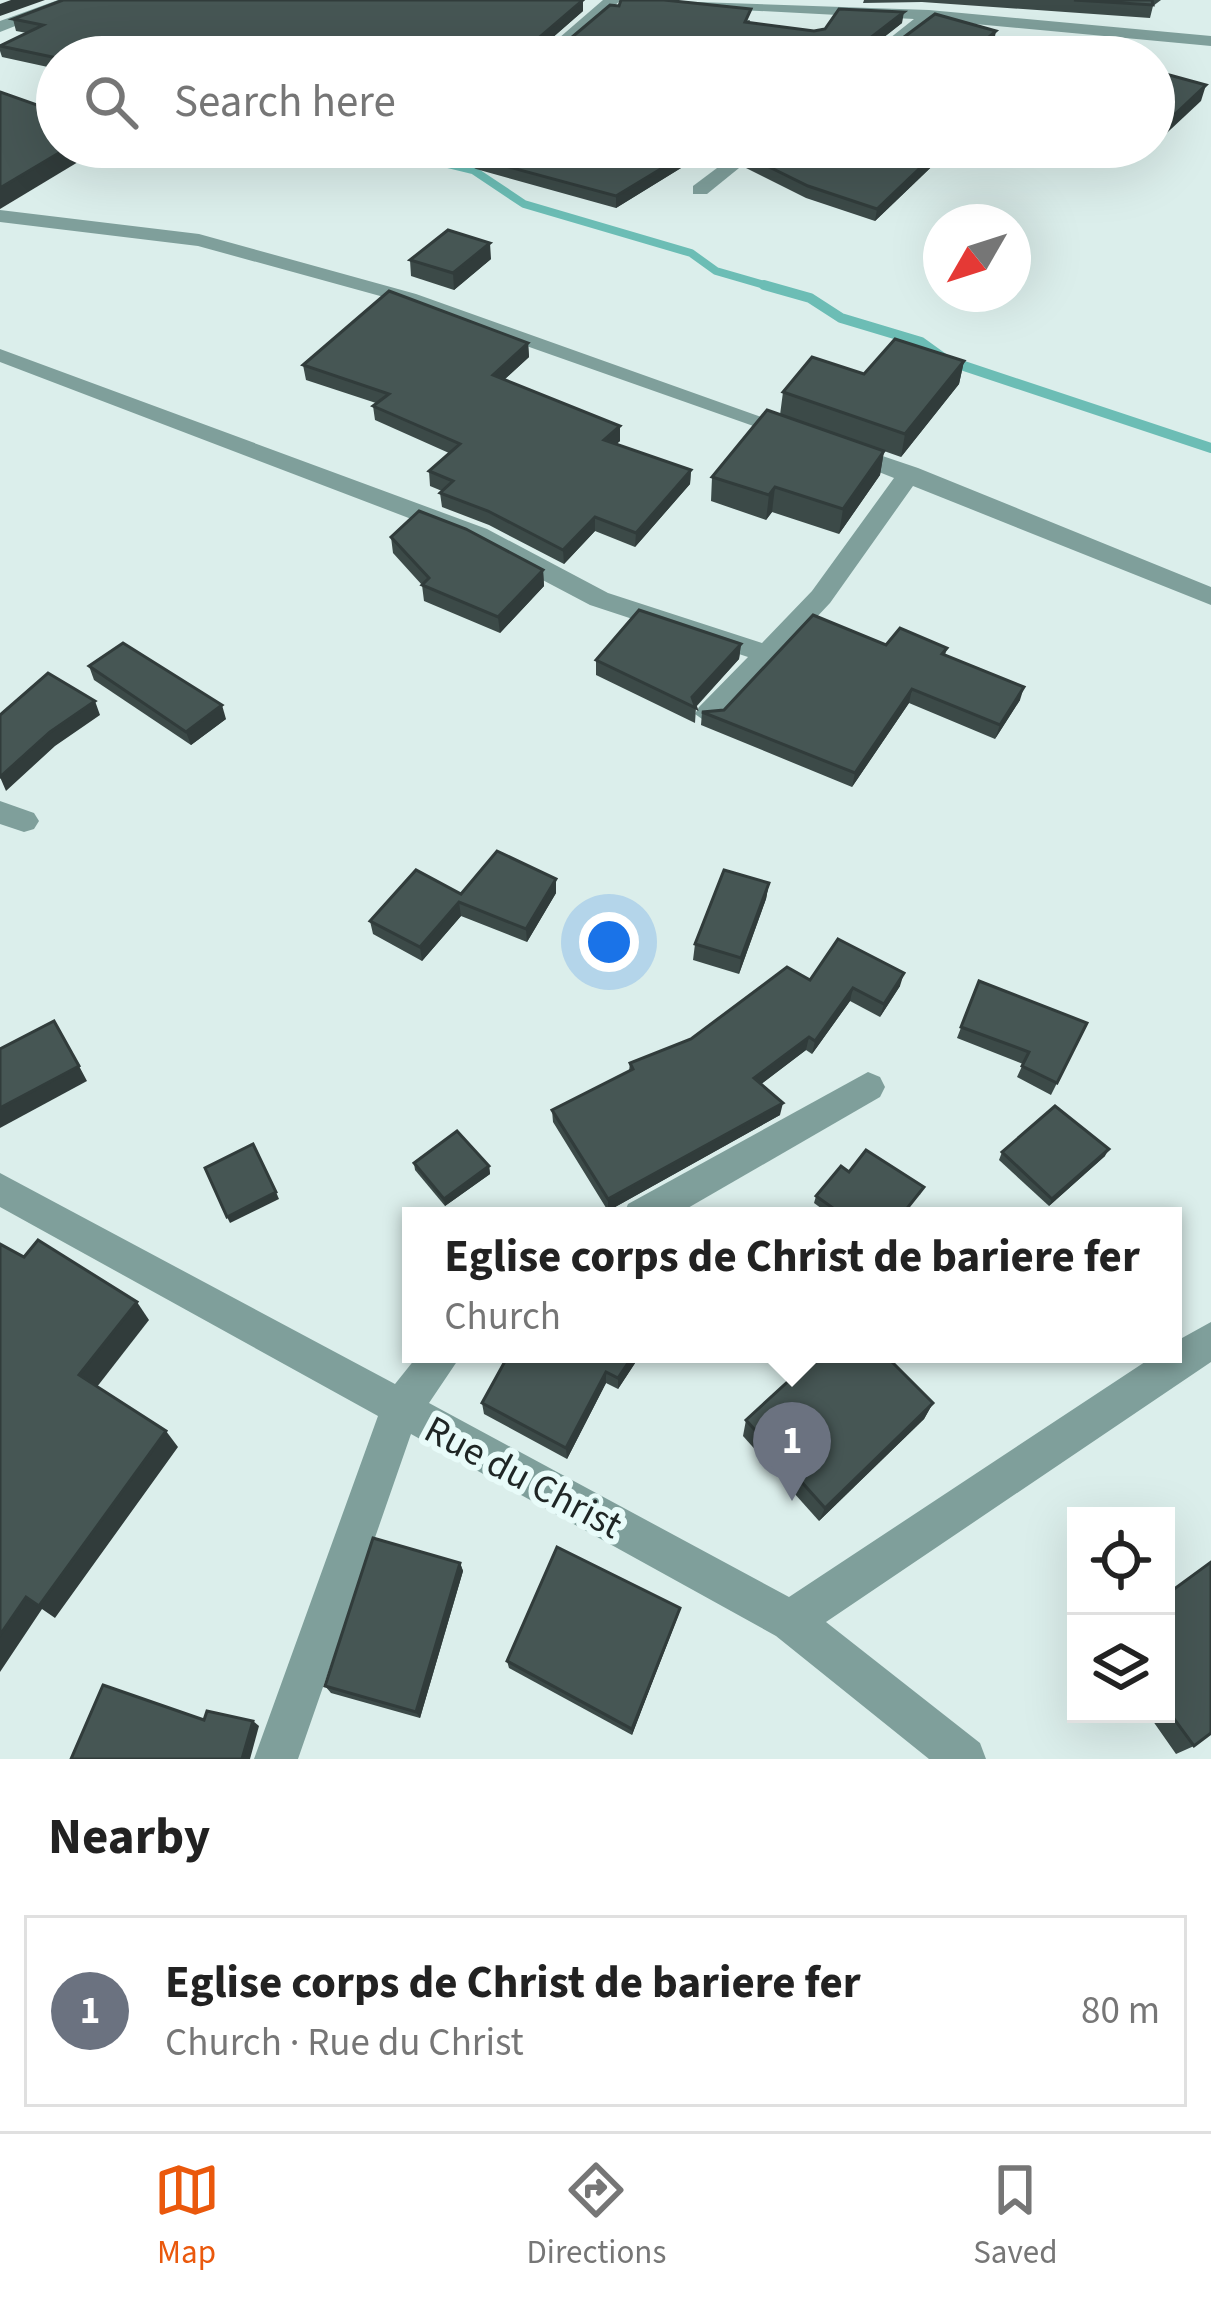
<!DOCTYPE html>
<html lang="en">
<head>
<meta charset="utf-8">
<style>
  :root { --surface:#fff; --page:#f2f2f2; --text:#222; --muted:#767676; --line:#e0e0e0; --accent:#ea580c }
  body { margin:0; font-family:"Source Sans 3",sans-serif; background:var(--page); color:var(--text) }
  .controls { position:absolute; right:36px; bottom:36px; display:grid; overflow:hidden; border-radius:0px; box-shadow:0 12px 48px #0002 }
  .controls button { width:108px; height:108px; display:grid; place-items:center; padding:0; border:0; border-bottom:3px solid var(--line); background:var(--surface); color:var(--text); font:60px sans-serif }
  .compass { position:absolute; left:923px; top:204px; width:108px; height:108px; border-radius:50%; background:var(--surface); box-shadow:0 12px 48px #0002; rotate:231deg }
  .you { position:absolute; left:609px; top:942px; width:42px; height:42px; margin:-30px; border:9px solid #fff; border-radius:50%; background:#1a73e8; box-shadow:0 0 0 18px #1a73e833 }
  .badge { display:grid; place-items:center; width:78px; height:78px; border-radius:50%; background:var(--accent); color:#fff; font-size:39px; font-weight:700 }
  .pin { position:absolute; translate:-50% -99px; filter:drop-shadow(0 3px 6px #0008) }
  .pin::after { content:''; position:absolute; top:63px; width:42px; height:36px; background:inherit; clip-path:polygon(0 0,100% 0,50% 100%) }
  .popup { position:absolute; left:402px; top:1207px; width:780px; height:156px; box-sizing:border-box; display:grid; place-content:center; border-radius:0px; background:var(--surface); filter:drop-shadow(0 3px 9px #0005); font-size:39px; white-space:nowrap; color:var(--muted) }
  .popup b { font-size:45px; color:var(--text) }
  .popup::after { content:''; position:absolute; left:50%; top:100%; margin-left:-24px; border:24px solid transparent; border-top-color:var(--surface) }
  .list { margin:0; padding:0; list-style:none }
  h2 { display:flex; justify-content:space-between; align-items:center; height:156px; margin:0; padding:0 48px; font-size:51px }
  h2 small { font-size:39px; font-weight:400; color:var(--muted) }
  .list li { display:grid; grid-template-columns:78px 1fr auto; gap:36px; align-items:center; box-sizing:border-box; height:192px; margin:0 24px 24px; padding:0 24px; border:3px solid var(--line); border-radius:0px }
  .list b { display:block; font-size:45px; white-space:nowrap }
  .list p { margin:0; font-size:39px; white-space:nowrap; color:var(--muted) }
  .list em { font-size:39px; font-style:normal; color:var(--muted) }
  .icon { flex:none; width:66px; height:66px; fill:none; stroke:currentColor; stroke-width:2; stroke-linecap:round; stroke-linejoin:round }
  .map { position:relative; flex:none; width:1211px; height:1759px; overflow:hidden }
  .search { position:absolute; background:var(--surface); box-shadow:0 12px 48px #0002; left:36px; right:36px; top:36px; height:132px; display:flex; align-items:center; gap:30px; box-sizing:border-box; padding:0 42px; border-radius:66px; color:var(--muted); font-size:45px }
  .sheet { height:372px; background:var(--surface) }
  nav { display:flex; justify-content:space-around; align-items:center; box-sizing:border-box; height:168px; border-top:3px solid var(--line); background:var(--surface); font-size:33px; color:var(--muted) }
  nav a { display:grid; justify-items:center; gap:6px }
  nav .on { color:var(--accent) }
  .map>svg:first-child { display:block }
  .lines { fill:none; stroke-linecap:round; stroke-linejoin:round }
  .stream-far1 { stroke:#6cbdb5; stroke-width:8 }
  .stream { stroke:#6cbdb5; stroke-width:10 }
  .minor { fill:#7f9f9b; fill-rule:evenodd }
  .wall { fill:#3c4a48 }
  .shaded-wall { fill:#313c3b }
  .building { fill:#465654; stroke:#313c3b; stroke-width:3 }
  .labels { text-anchor:middle; stroke-width:12; stroke-linejoin:round; paint-order:stroke }
  .near-street-label { font-size:39px; fill:#1f2625; stroke:#e8fbf9 }
</style>
</head>
<body>
<div class="map">
<svg width="1211" height="1759" viewBox="0 0 1211 1759">
  <rect width="100%" height="100%" fill="#dbeeeb"/>
  <g class="lines">
    <!-- stream-far1 -->
    <polyline class="stream-far1" points="378,147 473,170 524,204 691,253 716,271 775,288"/>
    <!-- stream -->
    <polyline class="stream" points="764,285 810,298 841,318 921,342 946,360 1211,448"/>
    <!-- minor -->
    <g class="minor">
      <polygon points="58,0 81,0 0,32 0,21"/>
      <polygon points="603,0 621,0 555,57 537,57"/>
      <polygon points="638,0 929,10 1211,36 1211,46 932,20 884,57 866,57 914,19 646,5"/>
      <polygon points="745,147 765,147 707,194 693,194 693,186"/>
      <polygon points="0,210 199,234 416,294 809,434 806,439 790,439 402,302 198,246 0,222"/>
      <polygon points="0,349 487,529 608,593 762,643 812,591 894,478 836,455 836,445 844,443 918,468 1211,587 1211,605 913,486 830,603 719,721 709,724 695,714 699,707 748,657 590,605 469,541 0,362"/>
      <polygon points="0,801 34,813 39,821 34,829 24,832 0,824"/>
      <polygon points="868,1072 880,1077 885,1087 880,1097 674,1216 623,1216 628,1204"/>
      <polygon points="0,1173 395,1384 419,1354 462,1354 429,1403 789,1597 1157,1354 1173,1354 1173,1343 1211,1322 1211,1362 826,1622 980,1743 986,1759 929,1759 776,1636 411,1434 298,1759 254,1759 378,1416 0,1207"/>
    </g>
  </g>
  <!-- wall -->
  <g class="wall">
    <polygon points="583,0 583,11 538,50 558,49 750,20 749,22 814,31 902,23 868,50 994,42 977,57 57,57 57,69 2,57 0,51 0,45 27,33 16,31 13,19"/>
    <polygon points="864,0 1161,0 1153,6 1150,18 922,2 863,3"/>
    <polygon points="388,147 436,147 425,155"/>
    <polygon points="436,147 737,147 707,166 694,160 616,208 476,169"/>
    <polygon points="949,150 875,221 806,198 746,168 747,156"/>
    <polygon points="491,259 454,290 411,276 410,260"/>
    <polygon points="528,343 529,357 505,379 620,441 616,444 691,470 690,484 635,547 595,531 564,564 489,525 442,507 440,493 442,491 430,486 429,471 449,453 375,420 373,406 376,403 306,380 303,365"/>
    <polygon points="964,361 959,384 901,457 884,451 880,475 839,534 772,512 766,520 711,501 712,477 780,415 783,392 864,374"/>
    <polygon points="391,537 543,570 544,586 500,633 424,601 422,585 393,553"/>
    <polygon points="741,644 739,659 696,707 695,723 596,675 596,660"/>
    <polygon points="886,645 947,648 945,655 1020,700 995,739 909,703 852,787 701,725 702,712 724,710"/>
    <polygon points="89,666 226,719 191,745 94,680"/>
    <polygon points="769,883 766,899 739,974 693,960 695,944"/>
    <polygon points="556,893 527,942 461,916 422,961 373,934 370,921 461,894"/>
    <polygon points="810,980 900,986 880,1017 850,1001 812,1054 806,1050 761,1084 780,1115 608,1211 553,1122 552,1110 629,1071 630,1063 691,1039"/>
    <polygon points="979,981 1087,1023 1051,1095 1017,1077 1023,1064 957,1038"/>
    <polygon points="1002,1152 1105,1156 1049,1206 999,1160"/>
    <polygon points="414,1163 489,1166 490,1174 445,1206 415,1170"/>
    <polygon points="849,1172 921,1194 829,1214 814,1203 816,1196"/>
    <polygon points="509,1354 641,1354 618,1389 606,1383 567,1459 484,1414 482,1403"/>
    <polygon points="933,1403 924,1419 819,1521 743,1436 746,1420"/>
    <polygon points="460,1563 463,1571 420,1718 331,1693 325,1686"/>
    <polygon points="1166,1595 1194,1746 1176,1754 1148,1714 1166,1714"/>
    <polygon points="680,1608 632,1735 509,1668 507,1661"/>
  </g>
  <!-- shaded-wall -->
  <g class="shaded-wall">
    <polygon points="11,0 45,0 0,16 0,4"/>
    <polygon points="583,0 583,11 534,54 534,42"/>
    <polygon points="904,12 902,23 863,53 865,42"/>
    <polygon points="996,31 994,42 977,57 966,57"/>
    <polygon points="1206,85 1201,101 1154,145 1155,133"/>
    <polygon points="69,147 103,147 0,209 0,188"/>
    <polygon points="424,147 436,147 425,155"/>
    <polygon points="719,147 737,147 707,166 708,154"/>
    <polygon points="942,147 950,147 949,150 875,221 877,209"/>
    <polygon points="694,149 694,160 616,208 616,196"/>
    <polygon points="490,243 491,259 454,290 453,273"/>
    <polygon points="528,343 529,357 494,389 493,375"/>
    <polygon points="964,361 959,384 901,457 905,434"/>
    <polygon points="620,426 620,441 604,455 604,440"/>
    <polygon points="884,451 880,475 839,534 843,509"/>
    <polygon points="691,470 690,484 635,547 636,533"/>
    <polygon points="775,487 772,512 766,520 769,495"/>
    <polygon points="595,517 595,531 564,564 563,550"/>
    <polygon points="543,570 544,586 500,633 498,617"/>
    <polygon points="741,644 739,659 695,707 692,697"/>
    <polygon points="1024,687 1020,700 995,739 1000,725"/>
    <polygon points="912,689 909,703 852,787 855,773"/>
    <polygon points="95,701 100,715 55,746 6,791 0,777 50,732"/>
    <polygon points="222,705 226,719 191,745 186,732"/>
    <polygon points="556,879 556,893 527,942 526,929"/>
    <polygon points="769,883 766,899 739,974 741,958"/>
    <polygon points="459,902 461,916 422,961 420,947"/>
    <polygon points="904,973 900,986 880,1017 884,1004"/>
    <polygon points="853,988 850,1001 812,1054 815,1041"/>
    <polygon points="809,1037 806,1050 752,1091 754,1078"/>
    <polygon points="79,1066 87,1081 0,1128 0,1108"/>
    <polygon points="783,1103 780,1115 608,1211 608,1199"/>
    <polygon points="1109,1149 1105,1156 1049,1206 1052,1199"/>
    <polygon points="489,1166 490,1174 445,1206 444,1199"/>
    <polygon points="276,1192 279,1199 230,1223 227,1217"/>
    <polygon points="137,1302 149,1320 93,1392 79,1375"/>
    <polygon points="634,1354 641,1354 618,1389 618,1378"/>
    <polygon points="606,1372 606,1383 567,1459 566,1448"/>
    <polygon points="933,1403 924,1419 819,1521 825,1508"/>
    <polygon points="166,1431 178,1447 55,1618 42,1609 0,1672 0,1635 26,1597"/>
    <polygon points="460,1563 463,1571 420,1718 416,1712"/>
    <polygon points="680,1608 678,1616 632,1735 632,1729"/>
    <polygon points="253,1721 259,1726 250,1759 242,1759"/>
  </g>
  <!-- building -->
  <g class="building">
    <polygon points="63,0 583,0 534,42 537,50 558,49 610,5 619,6 621,0 664,0 751,9 745,22 814,31 825,29 839,9 904,12 865,42 868,50 888,49 935,14 996,31 966,57 57,58 0,46 43,25 13,19"/>
    <polygon points="1074,0 1152,0 1153,5"/>
    <polygon points="1162,73 1206,85 1155,133 1154,80"/>
    <polygon points="0,92 57,112 57,147 69,147 0,188"/>
    <polygon points="456,147 719,147 708,154 694,149 616,196 476,158"/>
    <polygon points="759,147 942,147 877,209 808,186 747,156"/>
    <polygon points="448,230 490,243 453,273 410,260"/>
    <polygon points="389,291 528,343 493,375 620,426 604,440 691,470 636,533 595,517 563,550 488,511 440,493 453,481 429,471 460,444 373,406 389,394 303,365"/>
    <polygon points="895,339 964,361 905,434 783,392 812,357 864,374"/>
    <polygon points="767,410 884,451 843,509 775,487 769,495 712,477"/>
    <polygon points="419,511 466,529 543,570 498,617 422,585 429,578 391,537"/>
    <polygon points="639,610 741,644 692,697 696,708 596,660"/>
    <polygon points="813,615 886,645 900,628 947,648 942,654 1024,687 1000,725 912,689 855,773 702,712 724,710"/>
    <polygon points="123,643 222,705 186,732 89,666"/>
    <polygon points="48,673 95,701 50,732 0,777 0,715"/>
    <polygon points="497,851 556,879 526,929 459,902 420,947 370,921 416,870 461,894"/>
    <polygon points="724,870 769,883 741,958 695,944"/>
    <polygon points="838,939 904,973 884,1004 853,988 815,1041 809,1037 754,1078 783,1103 608,1199 552,1110 633,1069 630,1063 691,1039 787,967 810,980"/>
    <polygon points="979,981 1087,1023 1057,1083 1022,1066 1029,1052 961,1027"/>
    <polygon points="54,1021 79,1066 0,1108 0,1049"/>
    <polygon points="1055,1106 1109,1149 1052,1199 1002,1152"/>
    <polygon points="457,1131 489,1166 444,1199 414,1163"/>
    <polygon points="253,1144 276,1192 227,1217 205,1168"/>
    <polygon points="866,1150 924,1187 901,1216 827,1216 833,1208 816,1196 841,1166 849,1172"/>
    <polygon points="38,1240 137,1302 79,1375 166,1431 39,1606 26,1597 0,1635 0,1244 24,1257"/>
    <polygon points="509,1354 634,1354 618,1378 606,1372 566,1448 482,1403"/>
    <polygon points="818,1354 884,1354 933,1403 825,1508 746,1420"/>
    <polygon points="373,1538 460,1563 416,1712 325,1686"/>
    <polygon points="557,1547 680,1608 632,1729 507,1661"/>
    <polygon points="1211,1562 1211,1733 1194,1746 1166,1708 1166,1595"/>
    <polygon points="103,1685 204,1720 207,1711 253,1721 242,1759 71,1759"/>
  </g>
  <g class="labels">
    <!-- near-street labels -->
    <g class="near-street-label">
      <text transform="translate(524 1476) rotate(28)" y="14">Rue du Christ</text>
    </g>
  </g>
</svg>
<div class="controls">
<button><svg class="icon" aria-label="locate" viewBox="0 0 24 24"><circle cx="12" cy="12" r="6"/><path d="M12 2v4M12 18v4M2 12h4M18 12h4"/></svg></button>
<button><svg class="icon" aria-label="layers" viewBox="0 0 24 24"><path d="M12 4l9 5-9 5-9-5zM3 14l9 5 9-5"/></svg></button>
</div>
<svg class="compass" viewBox="-18 -18 36 36"><path d="M0-13l5 13h-10z" fill="#e53935"/><path d="M0 13l5-13h-10z" fill="#767676"/></svg>
<div class="you"></div>
<div class="pin badge" style="left:792px;top:1501px;background:#6b7280">1</div>
<div class="popup"><b>Eglise corps de Christ de bariere fer</b>Church</div>
<div class="search"><svg class="icon" aria-label="search" viewBox="0 0 24 24"><circle cx="10" cy="10" r="6"/><path d="M15 15l6 6"/></svg>Search here</div>
</div>
<section class="sheet">
<h2>Nearby<small></small></h2>
<ul class="list">
<li><span class="badge" style="background:#6b7280">1</span><div><b>Eglise corps de Christ de bariere fer</b><p>Church · Rue du Christ</p></div><em>80 m</em></li>
</ul>
</section>
<nav>
<a class="on"><svg class="icon" aria-label="map" viewBox="0 0 24 24"><path d="M3 6l6-2 6 2 6-2v14l-6 2-6-2-6 2zM9 4v14M15 6v14"/></svg>Map</a>
<a><svg class="icon" aria-label="directions" viewBox="0 0 24 24"><path d="M12 3l9 9-9 9-9-9zM9 14v-3h6M13 9l2 2-2 2"/></svg>Directions</a>
<a><svg class="icon" aria-label="saved" viewBox="0 0 24 24"><path d="M7 4h10v16l-5-4-5 4z"/></svg>Saved</a>
</nav>
</body>
</html>
